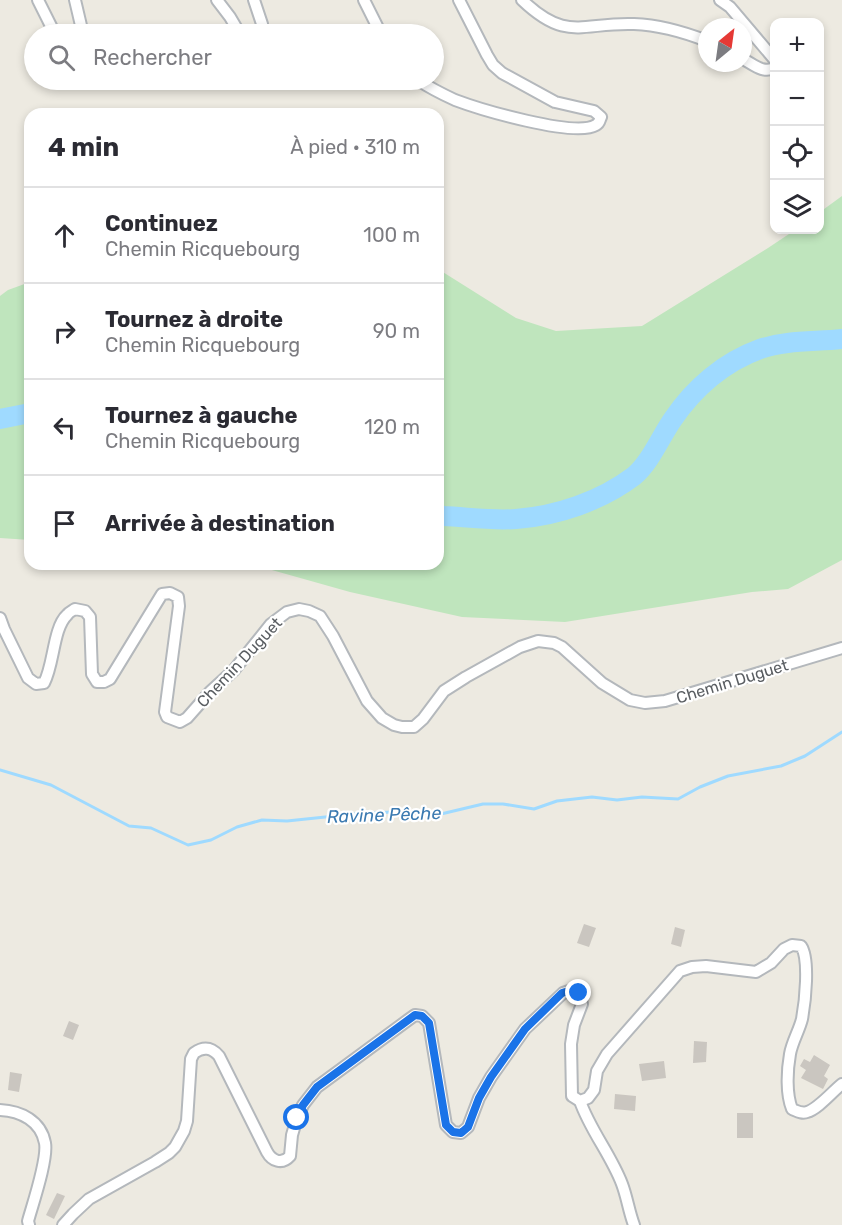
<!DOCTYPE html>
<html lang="fr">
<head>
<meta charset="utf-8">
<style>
  :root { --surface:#fff; --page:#f7f7f7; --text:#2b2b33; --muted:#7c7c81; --line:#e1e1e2 }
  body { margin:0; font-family:Rubik,sans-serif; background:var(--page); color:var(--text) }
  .controls { position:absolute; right:18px; top:18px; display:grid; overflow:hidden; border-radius:12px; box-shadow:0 3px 9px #0003 }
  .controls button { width:54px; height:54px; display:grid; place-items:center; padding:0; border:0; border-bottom:2px solid var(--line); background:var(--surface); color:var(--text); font:30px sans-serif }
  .compass { position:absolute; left:698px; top:18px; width:54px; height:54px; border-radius:50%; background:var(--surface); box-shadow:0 3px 9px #0003; rotate:29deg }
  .stop { position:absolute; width:18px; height:18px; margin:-14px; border:4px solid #1a73e8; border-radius:50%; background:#fff }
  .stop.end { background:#1a73e8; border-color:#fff; box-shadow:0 2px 6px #0008 }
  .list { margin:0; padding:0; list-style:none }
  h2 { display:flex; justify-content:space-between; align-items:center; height:78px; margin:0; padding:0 24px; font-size:26px }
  h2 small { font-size:20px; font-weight:400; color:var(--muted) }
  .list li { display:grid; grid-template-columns:39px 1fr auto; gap:18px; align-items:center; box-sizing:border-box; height:96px; padding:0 24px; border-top:2px solid var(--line) }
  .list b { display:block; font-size:22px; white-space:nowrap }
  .list p { margin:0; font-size:20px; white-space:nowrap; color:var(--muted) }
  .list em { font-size:20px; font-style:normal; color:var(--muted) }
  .icon { flex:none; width:33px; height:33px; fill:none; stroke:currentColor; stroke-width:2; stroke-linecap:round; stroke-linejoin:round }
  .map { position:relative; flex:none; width:842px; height:1225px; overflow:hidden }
  .search { position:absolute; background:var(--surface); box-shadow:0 3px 9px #0003; left:24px; top:24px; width:420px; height:66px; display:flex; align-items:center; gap:15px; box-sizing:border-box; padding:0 21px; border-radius:33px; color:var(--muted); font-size:22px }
  .panel { position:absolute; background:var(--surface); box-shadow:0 3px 9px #0003; left:24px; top:108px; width:420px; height:462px; border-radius:18px }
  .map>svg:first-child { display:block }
  .green { fill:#bfe5bd }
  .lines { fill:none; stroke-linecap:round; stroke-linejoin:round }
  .stream { stroke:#9fdaff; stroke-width:3 }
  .river { stroke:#9fdaff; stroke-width:20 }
  .building { fill:#cac6c0 }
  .street-casing { stroke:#b4b8bc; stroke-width:14 }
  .street { stroke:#fff; stroke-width:10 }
  .route { stroke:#1a73e8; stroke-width:8 }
  .labels { text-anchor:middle; stroke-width:4.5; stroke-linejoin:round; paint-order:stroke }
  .street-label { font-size:16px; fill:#5a5e62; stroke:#fff }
  .water-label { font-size:18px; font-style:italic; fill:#3b7ab1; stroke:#fff }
</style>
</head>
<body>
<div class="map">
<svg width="842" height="1225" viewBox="0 0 842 1225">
  <rect width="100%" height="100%" fill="#edeae1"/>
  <!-- green -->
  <g class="green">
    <polygon points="842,196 842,560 788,589 752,592 565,622 462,617 350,592 250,564 438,564 438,269 516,318 556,331 642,326 768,248 795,230 820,230 820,212"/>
    <polygon points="30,282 30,540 0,538 0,296 8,290"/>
  </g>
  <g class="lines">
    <!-- stream -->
    <polyline class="stream" points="0,770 51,785 129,826 151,828 188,845 211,840 237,827 262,820 287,821 354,814 392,812 441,814 483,804 503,804 534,809 557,801 592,797 617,800 642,797 678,799 700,787 728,776 781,766 805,756 842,732"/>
    <!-- river -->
    <g class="river">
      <polyline points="0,419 30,413"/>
      <path d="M438,514L443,516C467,517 492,521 516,519C557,516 601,501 634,476C650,463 661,436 673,419C694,388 724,362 760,349C786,340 816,342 842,339"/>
    </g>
  </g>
  <!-- building -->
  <g class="building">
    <polygon points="584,924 596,928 589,947 577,943"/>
    <polygon points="675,927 685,930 681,947 671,944"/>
    <polygon points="69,1021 79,1025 73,1040 63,1036"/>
    <polygon points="694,1041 707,1042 706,1062 693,1063"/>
    <polygon points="814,1055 830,1065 824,1076 828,1079 823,1089 801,1078 806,1070 800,1066 804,1059 810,1062"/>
    <polygon points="664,1061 666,1078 642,1081 639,1064"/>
    <polygon points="10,1072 22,1074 19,1092 8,1090"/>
    <polygon points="615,1094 636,1096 635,1111 614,1109"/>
    <rect x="737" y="1113" width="16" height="25"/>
    <polygon points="57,1193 65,1196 54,1219 46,1215"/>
  </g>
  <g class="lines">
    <!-- street casing -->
    <g class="street-casing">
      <g id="street">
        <polyline points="38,0 55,34"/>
        <polyline points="75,0 83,34"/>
        <polyline points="217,0 230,17 240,34"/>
        <polyline points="254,0 262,24 263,34"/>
        <polyline points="364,0 381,34"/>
        <path d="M522,0C567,43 582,22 634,24C659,25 684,32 707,41"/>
        <polyline points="720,0 730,7 774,59"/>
        <path d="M743,59C753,64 763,74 774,68"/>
        <path d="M418,80C430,88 442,94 455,100C479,109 575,138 596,125C600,123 599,121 601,117L594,111L555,102L502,73L493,65L487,55L459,0"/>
        <path d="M0,618L4,629L28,678L36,684L44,683C54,665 53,628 67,615C69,612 72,611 75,609L85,611L90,617L92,674L97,682H104L110,679L162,594L170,593L178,597L179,606L165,712L167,717L180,722L187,718L210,692L234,670L271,624L287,612L299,609L309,611L320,616L333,636L367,701L382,718L394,725L402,727H414L423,719L444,691L466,677L520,647L538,641L554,643L562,647L602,683L630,700L645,703L665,701L842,648"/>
        <path d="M580,1101C590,1130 611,1155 622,1184C627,1197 629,1212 634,1225"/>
        <path d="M0,1110C21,1111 41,1121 45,1143C48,1159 33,1203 28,1221L29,1225"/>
        <path d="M63,1225L73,1214L89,1199L155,1162L169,1153L175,1147L184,1131L187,1121L191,1059L194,1053C204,1046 212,1048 219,1056L267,1152C272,1161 282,1165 290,1156L292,1135L297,1118L303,1105L317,1087L408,1020L415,1015L422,1016L429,1023L446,1125L453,1132L461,1133L468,1127L479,1098L491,1077L525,1029L563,993L572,990L579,993L582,1004L574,1025L571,1044L572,1096L580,1101L588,1098L594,1090L597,1071L607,1054L680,971L692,967L706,966L756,972L771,963L784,949L792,945L801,946C810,959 805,1003 802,1019C799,1031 792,1042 790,1054C787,1071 786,1094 792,1109C797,1111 802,1114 807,1112C818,1109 833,1091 842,1084"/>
      </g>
    </g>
    <!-- street -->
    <use href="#street" class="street"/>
  </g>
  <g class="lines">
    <!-- route -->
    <polyline class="route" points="297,1118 303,1105 317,1087 415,1015 422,1016 429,1023 446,1125 453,1132 461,1133 468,1127 479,1098 491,1077 525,1029 562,993 572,990 579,993"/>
  </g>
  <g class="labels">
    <!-- street labels -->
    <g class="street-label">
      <text transform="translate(239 662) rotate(-47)" y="6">Chemin Duguet</text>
      <text transform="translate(732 681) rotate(-17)" y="6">Chemin Duguet</text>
    </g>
    <!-- water labels -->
    <g class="water-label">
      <text transform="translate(384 815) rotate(-2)" y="6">Ravine Pêche</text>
    </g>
  </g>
</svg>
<div class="controls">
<button>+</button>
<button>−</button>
<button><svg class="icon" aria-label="locate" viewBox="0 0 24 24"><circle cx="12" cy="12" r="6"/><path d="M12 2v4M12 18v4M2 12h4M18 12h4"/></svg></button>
<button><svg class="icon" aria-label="layers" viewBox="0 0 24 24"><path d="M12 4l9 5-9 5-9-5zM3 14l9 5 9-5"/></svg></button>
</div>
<svg class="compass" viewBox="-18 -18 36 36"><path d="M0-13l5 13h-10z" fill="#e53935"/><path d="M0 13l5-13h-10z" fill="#7c7c81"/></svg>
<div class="stop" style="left:297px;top:1118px"></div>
<div class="stop end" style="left:579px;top:993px"></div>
<div class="search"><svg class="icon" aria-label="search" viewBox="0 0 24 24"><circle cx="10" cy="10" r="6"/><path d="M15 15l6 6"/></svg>Rechercher</div>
<section class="panel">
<h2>4 min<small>À pied · 310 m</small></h2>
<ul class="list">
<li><svg class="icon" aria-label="ahead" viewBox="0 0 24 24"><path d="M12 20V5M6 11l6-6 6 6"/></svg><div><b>Continuez</b><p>Chemin Ricquebourg</p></div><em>100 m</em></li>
<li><svg class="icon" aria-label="right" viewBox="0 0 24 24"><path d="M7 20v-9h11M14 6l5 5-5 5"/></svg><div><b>Tournez à droite</b><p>Chemin Ricquebourg</p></div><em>90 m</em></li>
<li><svg class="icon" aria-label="left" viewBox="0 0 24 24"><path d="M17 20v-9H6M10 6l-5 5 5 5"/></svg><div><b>Tournez à gauche</b><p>Chemin Ricquebourg</p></div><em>120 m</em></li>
<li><svg class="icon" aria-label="arrive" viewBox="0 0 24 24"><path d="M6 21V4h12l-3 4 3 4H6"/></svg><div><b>Arrivée à destination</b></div></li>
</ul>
</section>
</div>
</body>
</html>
